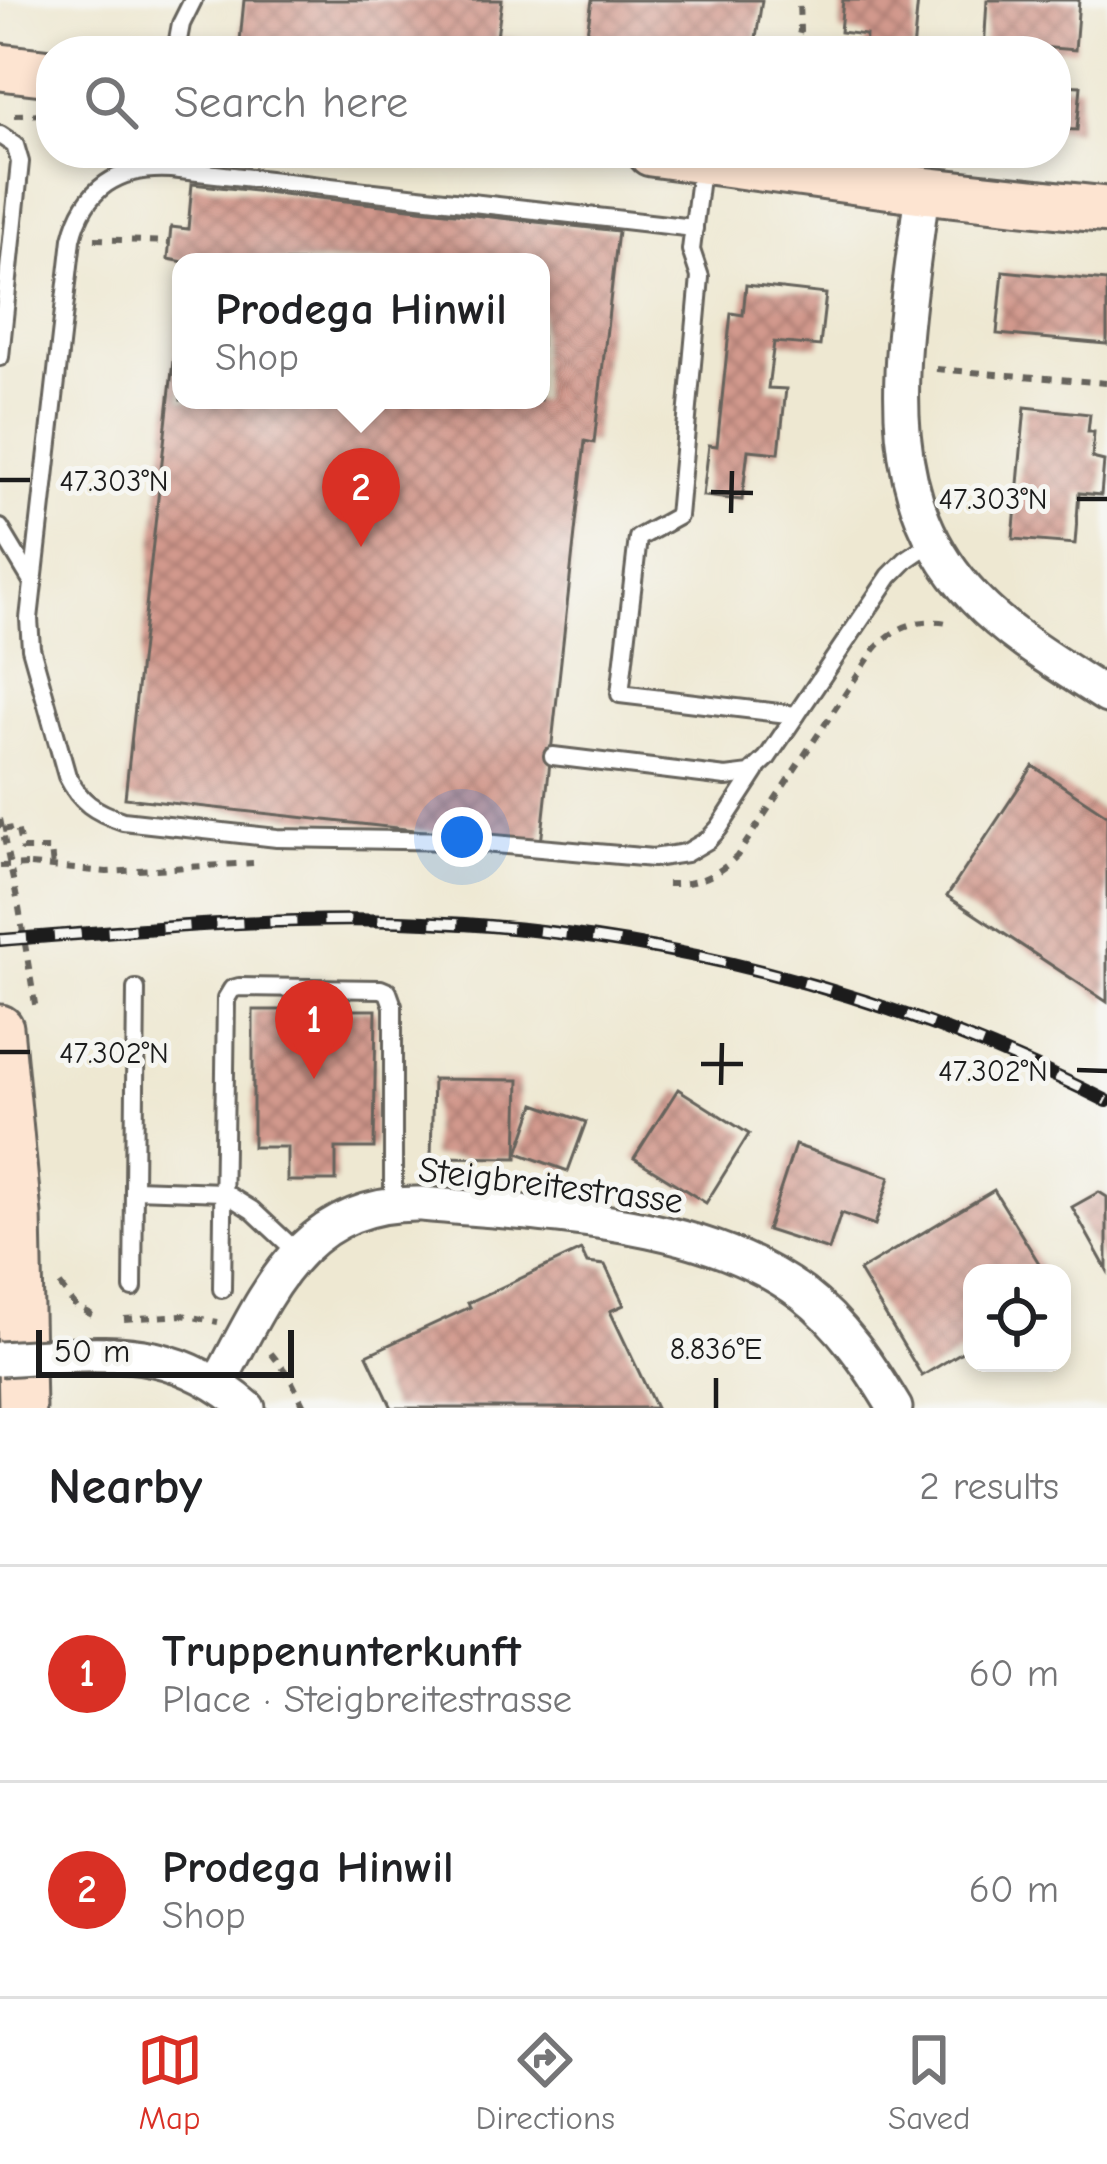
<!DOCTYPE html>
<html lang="en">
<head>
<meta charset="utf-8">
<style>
  :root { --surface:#fff; --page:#f6f6f6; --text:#202124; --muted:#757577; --line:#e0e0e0; --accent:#d93025 }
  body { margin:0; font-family:"Comic Neue",sans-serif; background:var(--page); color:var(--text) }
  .controls { position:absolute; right:36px; bottom:36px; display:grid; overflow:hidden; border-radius:24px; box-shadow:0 6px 18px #0003 }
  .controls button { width:108px; height:108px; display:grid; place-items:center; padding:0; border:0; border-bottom:3px solid var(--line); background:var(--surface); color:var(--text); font:60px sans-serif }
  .scale { position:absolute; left:36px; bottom:30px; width:258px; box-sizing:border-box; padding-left:12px; border:6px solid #1c1c1c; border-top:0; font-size:33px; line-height:42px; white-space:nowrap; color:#1c1c1c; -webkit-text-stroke:9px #f6f6f2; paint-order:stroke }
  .you { position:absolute; left:462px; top:837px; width:42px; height:42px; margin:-30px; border:9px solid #fff; border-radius:50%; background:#1a73e8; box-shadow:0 0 0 18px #1a73e833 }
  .badge { display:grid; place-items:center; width:78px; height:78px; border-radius:50%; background:var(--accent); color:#fff; font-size:39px; font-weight:700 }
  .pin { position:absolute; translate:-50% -99px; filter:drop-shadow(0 3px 6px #0008) }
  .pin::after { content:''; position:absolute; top:63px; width:42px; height:36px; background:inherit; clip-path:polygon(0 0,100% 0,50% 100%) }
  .popup { position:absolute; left:172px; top:253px; width:378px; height:156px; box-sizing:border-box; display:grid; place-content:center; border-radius:24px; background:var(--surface); filter:drop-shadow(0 3px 9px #0005); font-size:39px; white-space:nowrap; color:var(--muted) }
  .popup b { font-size:45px; color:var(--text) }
  .popup::after { content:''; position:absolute; left:50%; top:100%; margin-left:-24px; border:24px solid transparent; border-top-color:var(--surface) }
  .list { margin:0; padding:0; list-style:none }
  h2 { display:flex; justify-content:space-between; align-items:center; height:156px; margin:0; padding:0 48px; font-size:51px }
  h2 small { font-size:39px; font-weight:400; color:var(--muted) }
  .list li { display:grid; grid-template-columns:78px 1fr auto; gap:36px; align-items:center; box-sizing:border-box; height:216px; padding:0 48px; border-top:3px solid var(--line) }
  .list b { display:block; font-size:45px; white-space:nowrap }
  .list p { margin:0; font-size:39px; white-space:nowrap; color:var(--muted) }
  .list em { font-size:39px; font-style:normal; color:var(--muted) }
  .icon { flex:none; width:66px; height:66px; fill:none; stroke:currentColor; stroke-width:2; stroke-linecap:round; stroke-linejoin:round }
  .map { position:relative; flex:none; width:1107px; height:1408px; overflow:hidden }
  .search { position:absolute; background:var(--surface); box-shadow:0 6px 18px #0003; left:36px; right:36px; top:36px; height:132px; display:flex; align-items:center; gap:30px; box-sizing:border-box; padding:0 42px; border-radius:48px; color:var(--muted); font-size:45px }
  .sheet { height:588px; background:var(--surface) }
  nav { display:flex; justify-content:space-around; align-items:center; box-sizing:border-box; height:168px; border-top:3px solid var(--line); background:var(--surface); font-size:33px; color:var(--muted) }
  nav a { display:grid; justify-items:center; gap:6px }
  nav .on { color:var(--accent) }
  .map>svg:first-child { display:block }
  .building { fill:url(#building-cross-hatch) }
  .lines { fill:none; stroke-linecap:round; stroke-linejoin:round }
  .lane-casing { stroke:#66635c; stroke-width:22 }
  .street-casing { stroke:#66635c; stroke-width:39 }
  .secondary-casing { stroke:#66635c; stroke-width:51 }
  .path { stroke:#66635c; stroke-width:6; stroke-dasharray:9 9; stroke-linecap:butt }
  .lane { stroke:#fff; stroke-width:16 }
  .street { stroke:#fff; stroke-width:33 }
  .secondary { stroke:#fde4d1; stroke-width:45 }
  .rail-casing { stroke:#1c1c1c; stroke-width:14 }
  .rail { stroke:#f6f6f2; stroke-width:9; stroke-dasharray:27; stroke-linecap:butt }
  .street-bridge-casing { stroke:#66635c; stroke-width:39; stroke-linecap:butt }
  .path-bridge { stroke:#66635c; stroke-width:6; stroke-dasharray:9 9; stroke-linecap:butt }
  .street-bridge { stroke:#fff; stroke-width:33 }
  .ticks { fill:none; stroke:#1c1c1c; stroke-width:4.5 }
  .labels { text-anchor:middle; stroke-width:10; stroke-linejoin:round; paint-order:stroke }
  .street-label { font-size:36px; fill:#1c1c1c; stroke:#f6f6f2 }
  .ticks-label { font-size:30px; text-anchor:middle; fill:#1c1c1c; stroke:#f6f6f2; stroke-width:10; stroke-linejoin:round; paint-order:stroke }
</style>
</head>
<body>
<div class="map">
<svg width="1107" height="1408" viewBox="0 0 1107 1408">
  <defs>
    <pattern id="building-cross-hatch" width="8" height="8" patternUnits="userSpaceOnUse" patternTransform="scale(3)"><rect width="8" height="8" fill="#d2998d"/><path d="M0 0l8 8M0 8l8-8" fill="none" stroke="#aa7c72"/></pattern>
  </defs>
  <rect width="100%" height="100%" fill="#f6f6f2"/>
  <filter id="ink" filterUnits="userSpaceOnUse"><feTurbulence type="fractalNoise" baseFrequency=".00833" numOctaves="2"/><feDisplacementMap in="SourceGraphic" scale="24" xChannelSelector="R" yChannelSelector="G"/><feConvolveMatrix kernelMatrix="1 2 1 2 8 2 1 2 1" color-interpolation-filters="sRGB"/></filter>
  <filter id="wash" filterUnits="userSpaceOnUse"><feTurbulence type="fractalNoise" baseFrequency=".004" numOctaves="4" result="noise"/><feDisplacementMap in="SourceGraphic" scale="48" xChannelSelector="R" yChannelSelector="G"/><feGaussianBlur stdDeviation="2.7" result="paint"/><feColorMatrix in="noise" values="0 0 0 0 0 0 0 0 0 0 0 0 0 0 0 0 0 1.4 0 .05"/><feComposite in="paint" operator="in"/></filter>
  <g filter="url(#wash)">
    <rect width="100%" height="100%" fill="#eee8d2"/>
    <g id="blocks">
      <!-- building -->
      <g class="building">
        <polygon points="244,0 502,0 497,37 585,46 592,0 762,0 754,51 326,51 240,41"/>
        <polygon points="843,0 918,0 913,51 865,51 866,35 840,32"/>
        <polygon points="987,0 1079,0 1075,50 1027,46 1027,51 984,51"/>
        <polygon points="1056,85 1081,86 1077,130 1056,129"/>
        <polygon points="192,184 618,231 594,443 585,441 541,844 125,798 178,316 181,316 181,400 541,400 541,262 184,262 168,259 171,227 188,229"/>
        <polygon points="1003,271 1107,281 1107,344 997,334"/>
        <polygon points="746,285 826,294 820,346 774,342 768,388 786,389 779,453 748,450 742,500 703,496 709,445 717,446 731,313 743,315"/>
        <polygon points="1025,407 1090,414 1088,432 1094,432 1092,458 1104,461 1101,495 1079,493 1075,544 1013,539"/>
        <polygon points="1033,766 1107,815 1107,1002 947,896"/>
        <polygon points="253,1010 376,1010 374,1148 336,1148 336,1181 287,1181 287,1147 253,1147"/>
        <polygon points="433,1079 519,1080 517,1158 431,1157"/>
        <polygon points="678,1089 749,1134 706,1203 634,1158"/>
        <polygon points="535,1104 586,1122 568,1171 518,1153"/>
        <polygon points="795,1145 890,1177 875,1225 841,1213 829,1250 767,1230"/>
        <polygon points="994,1190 1045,1273 972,1273 972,1346 922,1376 859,1271"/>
        <polygon points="1099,1192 1107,1197 1107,1270 1072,1207"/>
        <polygon points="581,1250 587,1263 605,1265 624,1305 610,1311 656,1408 392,1408 367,1355 470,1307 468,1303"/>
      </g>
    </g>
  </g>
  <g filter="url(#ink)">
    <use href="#blocks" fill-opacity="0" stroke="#66635c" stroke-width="3"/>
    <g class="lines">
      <!-- lane casing -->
      <g class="lane-casing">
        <g id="lane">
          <polyline points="176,51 181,24 193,0"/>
          <polyline points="0,135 15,145 20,162 0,357"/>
          <polyline points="702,161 691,250 700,277 678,516 638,538 620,694 796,715"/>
          <path d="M694,228L171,169C118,166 84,188 72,239L29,619L31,648L67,776C80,802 95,812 123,821L277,838L461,841L653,858L686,853L708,840L719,828L756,771"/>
          <polyline points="0,528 33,583"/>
          <polyline points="553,756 726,777 750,774 767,758 890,576 907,559 932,542"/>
          <polyline points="134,1189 223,1192 252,1210 298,1253"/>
          <polyline points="133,1288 136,989"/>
          <polyline points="222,1289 226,999 232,989 239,987 381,989 388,992 393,1006 393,1204"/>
        </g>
      </g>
      <!-- street casing -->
      <g class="street-casing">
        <g id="street">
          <path d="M922,190C907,329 865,486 975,599C1013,639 1061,666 1107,696"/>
          <path d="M48,1356C128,1349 185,1354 248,1408"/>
          <path d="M218,1384C267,1293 302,1201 422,1204C545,1216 701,1217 803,1294C842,1324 870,1366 895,1408"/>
        </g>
      </g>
      <!-- secondary casing -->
      <g class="secondary-casing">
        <g id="secondary">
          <polyline points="0,67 51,73"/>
          <polyline points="651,153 922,190 1107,210"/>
          <polyline points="0,1028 18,1215 22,1408"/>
        </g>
      </g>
      <!-- path -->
      <g class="path">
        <polyline points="794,51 800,31 799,0"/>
        <polyline points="15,115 44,114"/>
        <polyline points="95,239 169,242"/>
        <polyline points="936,369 1107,383"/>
        <polyline points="0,819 19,908 36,1010"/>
        <polyline points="3,830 17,827 22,849 51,849 53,868"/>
        <polyline points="30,865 107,872 253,863"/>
        <path d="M667,884C696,885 717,876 737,856L875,649C896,625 921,617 952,624"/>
        <polyline points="60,1285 76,1307 99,1318"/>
        <polyline points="124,1319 182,1315 218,1322"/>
        <polyline points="271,1353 289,1376 305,1408"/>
      </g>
      <!-- lane -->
      <use href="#lane" class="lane"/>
      <!-- street -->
      <use href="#street" class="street"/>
      <!-- secondary -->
      <use href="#secondary" class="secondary"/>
      <!-- rail casing -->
      <g class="rail-casing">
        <path id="rail" d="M0,940C133,930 266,917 400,921C647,928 886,989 1107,1101"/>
      </g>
      <!-- rail -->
      <use href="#rail" class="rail"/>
      <!-- street-bridge casing -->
      <g class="street-bridge-casing">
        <polyline id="street-bridge" points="0,1359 48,1356"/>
      </g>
      <!-- path-bridge -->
      <polyline class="path-bridge" points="0,866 30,865"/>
      <!-- street-bridge -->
      <use href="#street-bridge" class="street-bridge"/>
    </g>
  </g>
  <!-- ticks -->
  <path class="ticks" d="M0,480H30M711,492L753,493M1077,499H1107M731,513L732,471M0,1052H30M701,1064H743M1077,1070L1107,1071M721,1085L722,1043M716,1408V1378"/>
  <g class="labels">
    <!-- street labels -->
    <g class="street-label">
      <text transform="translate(551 1184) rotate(7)" y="13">Steigbreitestrasse</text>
    </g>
  </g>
  <g class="ticks-label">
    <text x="114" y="491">47.303°N</text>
    <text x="993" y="509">47.303°N</text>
    <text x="114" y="1063">47.302°N</text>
    <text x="993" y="1081">47.302°N</text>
    <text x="716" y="1359">8.836°E</text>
  </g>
</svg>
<div class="controls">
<button><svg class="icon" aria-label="locate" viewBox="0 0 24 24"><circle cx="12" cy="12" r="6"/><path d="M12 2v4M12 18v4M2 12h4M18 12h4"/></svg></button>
</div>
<div class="scale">50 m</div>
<div class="you"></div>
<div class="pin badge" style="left:314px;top:1079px">1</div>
<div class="pin badge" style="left:361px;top:547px">2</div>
<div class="popup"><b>Prodega Hinwil</b>Shop</div>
<div class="search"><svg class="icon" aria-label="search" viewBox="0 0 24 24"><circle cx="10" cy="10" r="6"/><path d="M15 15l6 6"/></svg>Search here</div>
</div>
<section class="sheet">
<h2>Nearby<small>2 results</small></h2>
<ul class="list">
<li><span class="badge">1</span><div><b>Truppenunterkunft</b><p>Place · Steigbreitestrasse</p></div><em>60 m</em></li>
<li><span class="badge">2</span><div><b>Prodega Hinwil</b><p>Shop</p></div><em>60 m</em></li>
</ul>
</section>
<nav>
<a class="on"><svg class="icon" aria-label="map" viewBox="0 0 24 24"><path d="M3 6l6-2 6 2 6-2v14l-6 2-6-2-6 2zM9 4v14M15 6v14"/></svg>Map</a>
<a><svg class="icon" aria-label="directions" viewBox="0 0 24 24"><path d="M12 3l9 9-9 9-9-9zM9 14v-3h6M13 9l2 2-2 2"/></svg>Directions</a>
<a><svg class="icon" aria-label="saved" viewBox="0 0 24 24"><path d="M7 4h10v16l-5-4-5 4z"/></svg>Saved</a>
</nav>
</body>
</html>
